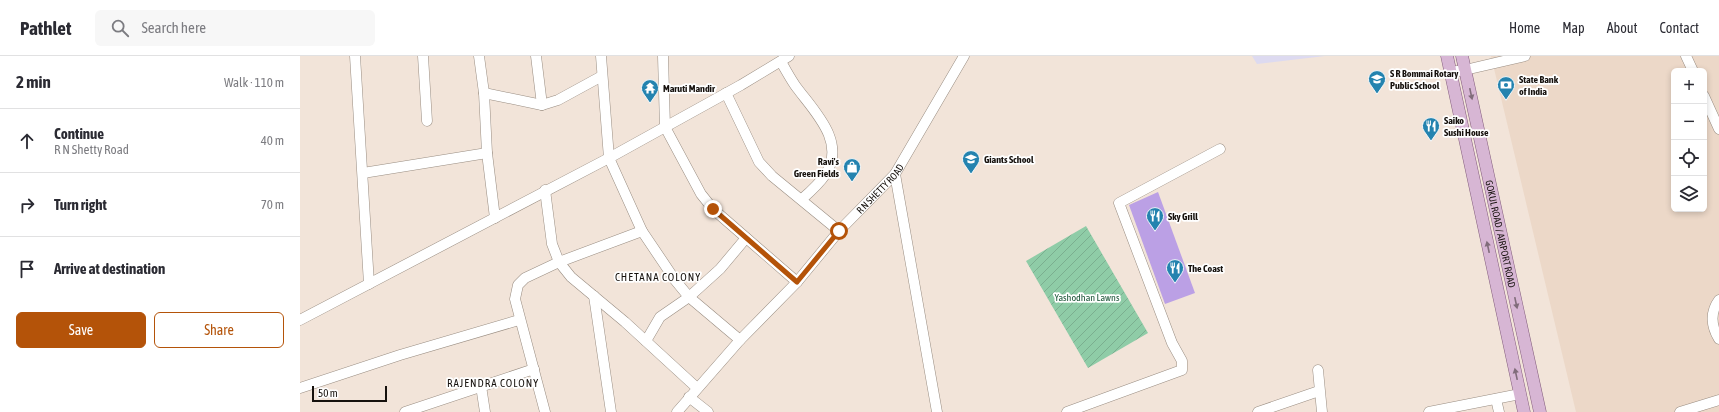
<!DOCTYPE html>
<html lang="en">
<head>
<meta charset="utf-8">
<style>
  :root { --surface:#fff; --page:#f7f7f7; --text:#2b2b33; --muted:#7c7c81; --line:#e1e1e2; --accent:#b45309 }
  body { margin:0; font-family:"Asap Condensed",sans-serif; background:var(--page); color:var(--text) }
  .controls { position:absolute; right:12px; top:12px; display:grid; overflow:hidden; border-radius:6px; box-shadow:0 2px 6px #0003 }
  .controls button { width:36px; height:36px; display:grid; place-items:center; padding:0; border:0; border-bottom:1px solid var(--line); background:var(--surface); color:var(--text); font:20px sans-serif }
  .scale { position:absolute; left:12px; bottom:10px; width:75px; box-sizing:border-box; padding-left:4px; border:2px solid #16110d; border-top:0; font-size:11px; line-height:14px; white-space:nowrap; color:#16110d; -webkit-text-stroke:3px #fff; paint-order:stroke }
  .stop { position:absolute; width:12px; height:12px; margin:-9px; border:3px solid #b45309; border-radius:50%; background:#fff }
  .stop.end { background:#b45309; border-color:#fff; box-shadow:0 1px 4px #0008 }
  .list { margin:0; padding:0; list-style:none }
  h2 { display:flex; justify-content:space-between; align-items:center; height:52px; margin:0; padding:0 16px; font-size:17px }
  h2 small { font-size:13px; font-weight:400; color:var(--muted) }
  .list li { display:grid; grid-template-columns:26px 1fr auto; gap:12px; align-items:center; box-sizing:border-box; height:64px; padding:0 16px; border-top:1px solid var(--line) }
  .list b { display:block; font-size:15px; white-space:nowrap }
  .list p { margin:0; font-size:13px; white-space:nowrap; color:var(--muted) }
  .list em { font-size:13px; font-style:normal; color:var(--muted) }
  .actions { display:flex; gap:8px; padding:12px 16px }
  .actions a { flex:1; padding:9px 0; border:1px solid var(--accent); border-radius:6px; text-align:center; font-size:14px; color:var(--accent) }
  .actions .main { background:var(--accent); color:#fff }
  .icon { flex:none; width:22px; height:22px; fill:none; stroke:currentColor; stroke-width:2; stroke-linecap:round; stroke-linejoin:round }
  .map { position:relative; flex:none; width:1419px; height:356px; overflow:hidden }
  header { display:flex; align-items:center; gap:24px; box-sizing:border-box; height:56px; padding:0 20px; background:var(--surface); border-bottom:1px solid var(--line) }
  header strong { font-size:19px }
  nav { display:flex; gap:22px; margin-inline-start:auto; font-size:14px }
  .search { width:280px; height:36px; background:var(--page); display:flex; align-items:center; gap:10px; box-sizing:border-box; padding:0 14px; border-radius:6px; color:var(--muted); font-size:15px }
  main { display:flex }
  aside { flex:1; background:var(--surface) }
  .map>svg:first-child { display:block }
  .commercial { fill:#dddaf0 }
  .built { fill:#ecd8c8; fill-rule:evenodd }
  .garden { fill:url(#garden-furrows) }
  .building { fill:#bba0e5 }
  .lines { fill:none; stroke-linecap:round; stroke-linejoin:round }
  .minor-casing { stroke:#998d82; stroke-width:11 }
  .major-casing { stroke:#835d7c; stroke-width:13 }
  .minor { stroke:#fff; stroke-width:10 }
  .major { stroke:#d7b6d4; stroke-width:12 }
  .oneway { fill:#806c7a }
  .route { stroke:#b45309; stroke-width:5 }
  .labels { text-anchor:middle; stroke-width:3.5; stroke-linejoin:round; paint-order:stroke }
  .poi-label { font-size:10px; font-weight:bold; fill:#16110d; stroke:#fff; text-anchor:start }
  .street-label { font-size:10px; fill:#16110d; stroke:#fff }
  .park-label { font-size:10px; fill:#1a5436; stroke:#fff }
  .neighbourhood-label { font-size:11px; letter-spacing:1px; fill:#16110d; stroke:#fff }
</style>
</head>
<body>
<header>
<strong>Pathlet</strong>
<div class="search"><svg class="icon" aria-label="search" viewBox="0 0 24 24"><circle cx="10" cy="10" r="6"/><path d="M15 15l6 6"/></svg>Search here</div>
<nav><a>Home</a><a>Map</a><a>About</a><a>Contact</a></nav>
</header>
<main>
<aside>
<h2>2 min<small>Walk · 110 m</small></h2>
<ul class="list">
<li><svg class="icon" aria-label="ahead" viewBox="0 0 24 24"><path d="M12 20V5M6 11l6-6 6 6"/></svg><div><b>Continue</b><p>R N Shetty Road</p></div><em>40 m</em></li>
<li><svg class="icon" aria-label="right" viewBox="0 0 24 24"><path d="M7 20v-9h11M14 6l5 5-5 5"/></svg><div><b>Turn right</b></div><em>70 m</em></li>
<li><svg class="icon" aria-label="arrive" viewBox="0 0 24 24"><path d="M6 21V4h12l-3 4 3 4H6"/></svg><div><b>Arrive at destination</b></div></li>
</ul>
<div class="actions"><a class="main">Save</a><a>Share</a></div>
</aside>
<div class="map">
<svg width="1419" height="356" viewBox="0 0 1419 356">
  <defs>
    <pattern id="garden-furrows" width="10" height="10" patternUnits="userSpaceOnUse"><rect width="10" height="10" fill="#8fcca7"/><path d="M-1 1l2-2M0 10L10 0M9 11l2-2" fill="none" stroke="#7bae8f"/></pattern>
  </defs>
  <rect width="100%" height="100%" fill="#f2e4d9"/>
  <!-- commercial -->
  <polygon class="commercial" points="952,0 1025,0 957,8"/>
  <!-- built -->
  <path class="built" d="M1191,0H1419V356H1276ZM1374,15H1404V153H1374Z"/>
  <!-- garden -->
  <polygon class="garden" points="786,170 848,277 788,312 726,205"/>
  <!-- building -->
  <polygon class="building" points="858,136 895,237 865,248 829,149"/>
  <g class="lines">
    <!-- minor casing -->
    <g class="minor-casing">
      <g id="minor">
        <polyline points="55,0 69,228"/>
        <polyline points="123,0 127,65"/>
        <polyline points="179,0 184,37 187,97 195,162"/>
        <polyline points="236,0 242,49"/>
        <polyline points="301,0 309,102 342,175 375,224 389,241 440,284"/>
        <polyline points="363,0 365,71 401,138 413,153 497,226"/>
        <polyline points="1386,0 1393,15"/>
        <path d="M481,6C486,14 491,24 497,32C515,56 547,87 525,119C519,128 510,136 502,143"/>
        <polyline points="1150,16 1165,14 1225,0"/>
        <polyline points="184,37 242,49 258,44 302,20"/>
        <polyline points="426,37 459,106 472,120 539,175"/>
        <polyline points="1404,40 1419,73"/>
        <polyline points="63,117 187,97"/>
        <polyline points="595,118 637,356"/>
        <polyline points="245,134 252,188 259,206 271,221 325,266 397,332"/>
        <polyline points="294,240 311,356"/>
        <path d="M1419,244C1410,256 1411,270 1419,283"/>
        <polyline points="0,264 309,102 441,29 489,0"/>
        <polyline points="346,285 360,261 389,241 420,213 446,182"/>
        <polyline points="1018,314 1022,356"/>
        <polyline points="181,330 185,356"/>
        <polyline points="0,332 100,299 219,264"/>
        <polyline points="389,341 408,356"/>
        <polyline points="1196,343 1199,356"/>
        <polyline points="105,356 234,313"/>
        <polyline points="245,356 215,243 218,229 225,222 259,206 342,175"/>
        <path id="s1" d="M377,356L440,284L497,226L539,175L595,118L664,0"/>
        <polyline points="767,356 882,314 882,305 872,287 819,147 920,93"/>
        <polyline points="958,356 1019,335"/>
        <polyline points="1129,356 1220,338"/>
        <polyline points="1380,356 1419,344"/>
      </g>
    </g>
    <!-- major casing -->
    <g class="major-casing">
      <g id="major">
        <polyline points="1147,0 1224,356"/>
        <path id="s2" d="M1162,0L1240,356"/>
      </g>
    </g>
    <!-- minor -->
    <use href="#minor" class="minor"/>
    <!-- major -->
    <use href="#major" class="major"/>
  </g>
  <!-- one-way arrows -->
  <defs><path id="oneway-solid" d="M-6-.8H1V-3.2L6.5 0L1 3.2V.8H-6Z"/></defs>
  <g class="oneway">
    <use href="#oneway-solid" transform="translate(1171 38) rotate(78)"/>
    <use href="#oneway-solid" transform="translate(1188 191) rotate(-102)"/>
    <use href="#oneway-solid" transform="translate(1216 247) rotate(78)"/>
    <use href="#oneway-solid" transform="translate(1216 318) rotate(-102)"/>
  </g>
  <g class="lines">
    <!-- route -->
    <polyline class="route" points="413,153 497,226 539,175"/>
  </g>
  <!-- icons -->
  <defs>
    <g id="school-pin" transform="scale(0.9)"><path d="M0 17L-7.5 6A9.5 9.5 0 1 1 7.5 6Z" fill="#2483af" stroke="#fff"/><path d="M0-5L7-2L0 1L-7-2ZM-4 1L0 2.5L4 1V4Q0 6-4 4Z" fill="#fff"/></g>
    <g id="bank-pin" transform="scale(0.9)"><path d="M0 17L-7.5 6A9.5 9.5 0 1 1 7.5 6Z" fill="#2483af" stroke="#fff"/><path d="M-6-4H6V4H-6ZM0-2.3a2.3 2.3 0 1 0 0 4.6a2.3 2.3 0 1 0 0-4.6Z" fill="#fff"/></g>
    <g id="temple-pin" transform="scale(0.9)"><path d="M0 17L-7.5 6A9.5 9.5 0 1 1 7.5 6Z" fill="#2483af" stroke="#fff"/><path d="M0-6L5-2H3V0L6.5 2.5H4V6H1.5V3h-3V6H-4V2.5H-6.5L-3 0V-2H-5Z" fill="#fff"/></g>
    <g id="restaurant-pin" transform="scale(0.9)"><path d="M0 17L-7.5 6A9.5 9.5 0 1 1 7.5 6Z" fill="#2483af" stroke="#fff"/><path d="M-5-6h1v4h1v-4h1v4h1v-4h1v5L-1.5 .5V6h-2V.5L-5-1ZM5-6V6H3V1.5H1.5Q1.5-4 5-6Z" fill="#fff"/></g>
    <g id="shop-pin" transform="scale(0.9)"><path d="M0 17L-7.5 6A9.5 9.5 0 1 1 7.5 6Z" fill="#2483af" stroke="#fff"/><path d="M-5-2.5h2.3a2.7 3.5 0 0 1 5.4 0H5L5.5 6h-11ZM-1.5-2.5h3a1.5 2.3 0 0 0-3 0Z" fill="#fff"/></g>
  </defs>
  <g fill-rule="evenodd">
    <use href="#school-pin" x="1077" y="23"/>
    <use href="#bank-pin" x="1206" y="29"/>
    <use href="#temple-pin" x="350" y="32"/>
    <use href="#restaurant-pin" x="1131" y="70"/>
    <use href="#school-pin" x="671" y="103"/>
    <use href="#shop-pin" x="552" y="111"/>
    <use href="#restaurant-pin" x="855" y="160"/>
    <use href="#restaurant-pin" x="875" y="212"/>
  </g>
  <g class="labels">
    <!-- poi labels -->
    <g class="poi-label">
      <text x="1090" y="21">S R Bommai Rotary<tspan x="1090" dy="12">Public School</tspan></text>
      <text x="1219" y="27">State Bank<tspan x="1219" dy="12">of India</tspan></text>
      <text x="363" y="36">Maruti Mandir</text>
      <text x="1144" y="68">Saiko<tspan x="1144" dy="12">Sushi House</tspan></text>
      <text x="684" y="107">Giants School</text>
      <text x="539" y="109" text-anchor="end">Ravi's<tspan x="539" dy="12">Green Fields</tspan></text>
      <text x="868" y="164">Sky Grill</text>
      <text x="888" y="216">The Coast</text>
    </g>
    <!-- street labels -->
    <g class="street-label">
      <text dy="4" stroke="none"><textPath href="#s1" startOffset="302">R N SHETTY ROAD</textPath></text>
      <text dy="4" stroke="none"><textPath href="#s2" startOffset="182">GOKUL ROAD / AIRPORT ROAD</textPath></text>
    </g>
    <!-- park labels -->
    <g class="park-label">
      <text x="787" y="245">Yashodhan Lawns</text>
    </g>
    <!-- neighbourhood labels -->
    <g class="neighbourhood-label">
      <text x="358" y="225">CHETANA COLONY</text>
      <text x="193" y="331">RAJENDRA COLONY</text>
    </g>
  </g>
</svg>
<div class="controls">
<button>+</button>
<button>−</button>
<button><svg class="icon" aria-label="locate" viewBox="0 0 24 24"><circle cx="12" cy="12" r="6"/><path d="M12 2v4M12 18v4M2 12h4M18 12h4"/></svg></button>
<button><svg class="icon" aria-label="layers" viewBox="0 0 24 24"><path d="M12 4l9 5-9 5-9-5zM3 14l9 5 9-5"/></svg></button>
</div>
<div class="scale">50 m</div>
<div class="stop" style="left:539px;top:175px"></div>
<div class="stop end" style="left:413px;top:153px"></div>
</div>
</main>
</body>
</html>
